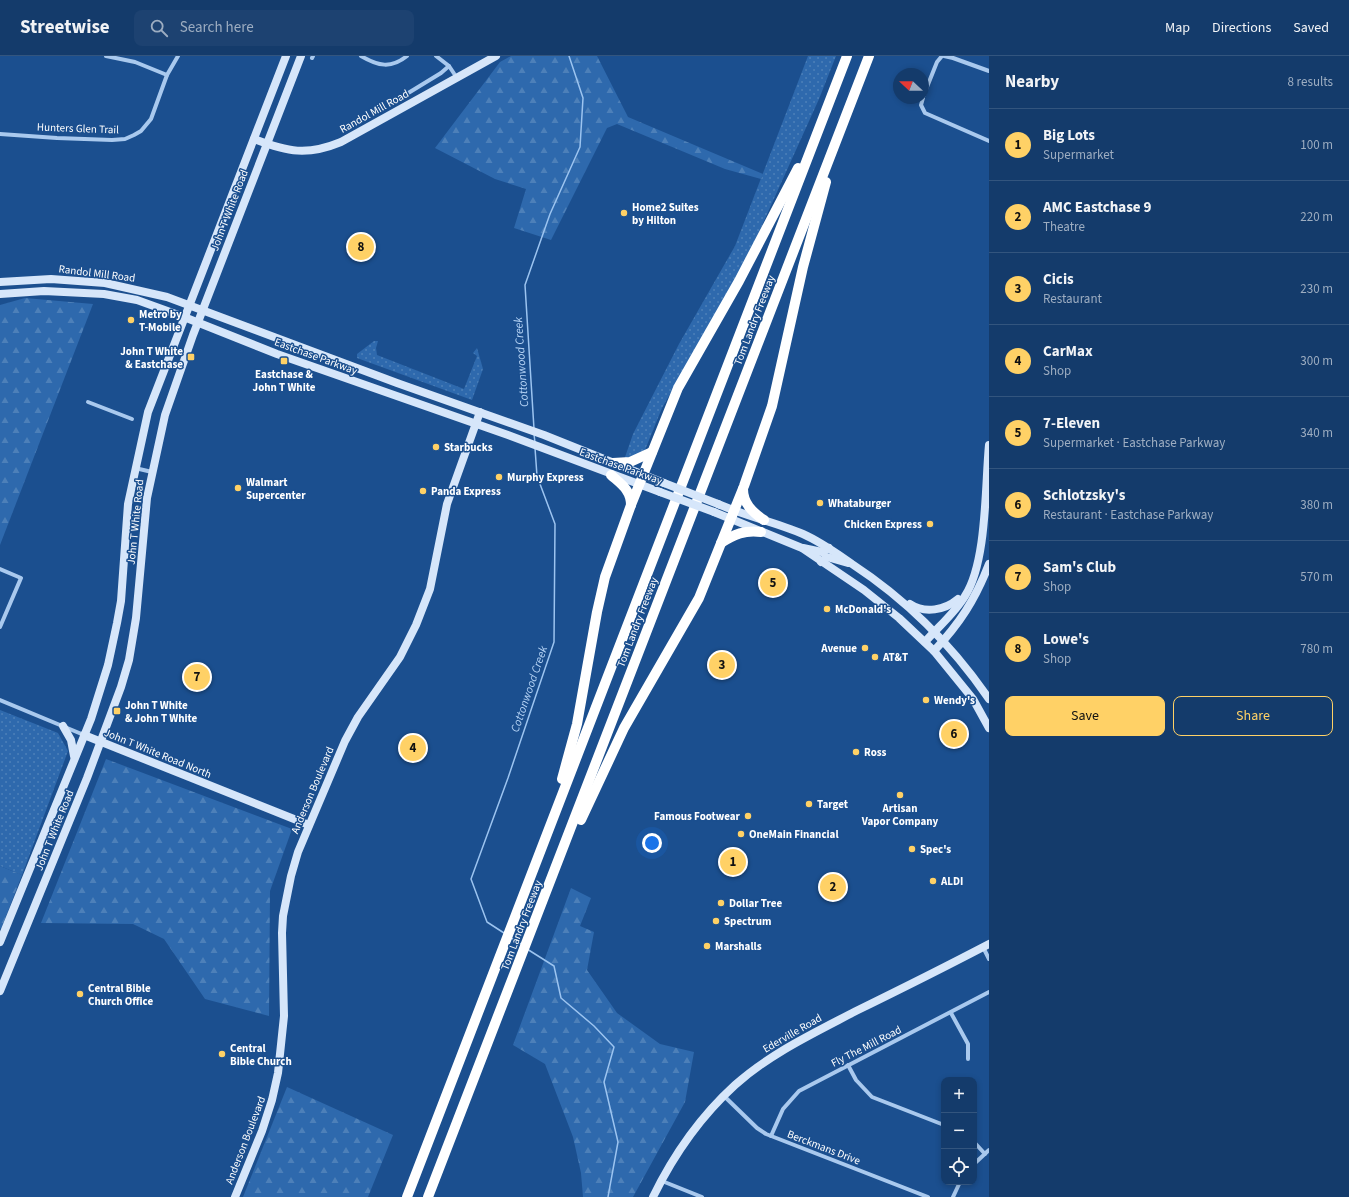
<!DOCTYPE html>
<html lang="en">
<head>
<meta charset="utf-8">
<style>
  :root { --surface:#143b6b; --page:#1d4271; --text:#f1f3f6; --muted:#9dadc1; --line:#33557e; --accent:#ffd166 }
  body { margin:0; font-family:"Source Sans 3",sans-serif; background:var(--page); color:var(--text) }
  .controls { position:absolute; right:12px; bottom:12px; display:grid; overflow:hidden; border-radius:8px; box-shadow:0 2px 6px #0003 }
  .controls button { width:36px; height:36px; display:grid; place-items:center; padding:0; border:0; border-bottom:1px solid var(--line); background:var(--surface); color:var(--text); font:20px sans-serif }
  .compass { position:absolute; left:893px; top:12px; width:36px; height:36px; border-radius:50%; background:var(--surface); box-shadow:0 2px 6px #0003; rotate:292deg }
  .you { position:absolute; left:652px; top:787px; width:14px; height:14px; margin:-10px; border:3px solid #fff; border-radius:50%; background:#1a73e8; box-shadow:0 0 0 6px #1a73e833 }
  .badge { display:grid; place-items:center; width:26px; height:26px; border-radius:50%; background:var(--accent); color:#111; font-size:13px; font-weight:700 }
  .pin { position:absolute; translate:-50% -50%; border:2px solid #fff; box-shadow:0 1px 4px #0006 }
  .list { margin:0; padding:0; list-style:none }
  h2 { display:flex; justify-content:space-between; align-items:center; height:52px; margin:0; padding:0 16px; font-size:17px }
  h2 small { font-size:13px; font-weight:400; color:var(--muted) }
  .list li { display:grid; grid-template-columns:26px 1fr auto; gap:12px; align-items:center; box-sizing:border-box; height:72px; padding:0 16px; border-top:1px solid var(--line) }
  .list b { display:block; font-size:15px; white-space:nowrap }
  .list p { margin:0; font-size:13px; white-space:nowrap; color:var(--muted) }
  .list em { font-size:13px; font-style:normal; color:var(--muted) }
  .actions { display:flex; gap:8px; padding:12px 16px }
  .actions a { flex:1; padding:9px 0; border:1px solid var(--accent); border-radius:8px; text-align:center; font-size:14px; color:var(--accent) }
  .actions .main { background:var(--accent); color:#111 }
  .icon { flex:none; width:22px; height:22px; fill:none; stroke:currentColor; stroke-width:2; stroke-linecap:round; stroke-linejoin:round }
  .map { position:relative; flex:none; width:989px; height:1141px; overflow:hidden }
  header { display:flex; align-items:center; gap:24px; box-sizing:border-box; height:56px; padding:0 20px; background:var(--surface); border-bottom:1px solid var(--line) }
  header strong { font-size:19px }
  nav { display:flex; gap:22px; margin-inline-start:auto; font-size:14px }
  .search { width:280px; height:36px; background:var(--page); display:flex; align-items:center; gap:10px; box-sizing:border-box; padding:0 14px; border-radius:8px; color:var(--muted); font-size:15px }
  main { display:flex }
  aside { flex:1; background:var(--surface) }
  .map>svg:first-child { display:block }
  .grass { fill:url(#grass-dots) }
  .forest { fill:url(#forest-firs) }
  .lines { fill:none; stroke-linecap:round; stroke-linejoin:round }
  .stream { stroke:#9cc4f0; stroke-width:1.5 }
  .street { stroke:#a9c9ee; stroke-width:4 }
  .secondary { stroke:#d6e6fa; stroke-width:8 }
  .highway { stroke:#fff; stroke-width:10 }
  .secondary-bridge { stroke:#d6e6fa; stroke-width:8 }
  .poi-dot { fill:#ffd166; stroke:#1b4f8f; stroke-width:1.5 }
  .labels { text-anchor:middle; stroke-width:3; stroke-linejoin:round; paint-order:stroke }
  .street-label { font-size:11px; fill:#fff; stroke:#1b4f8f }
  .poi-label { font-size:11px; font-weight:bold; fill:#fff; stroke:#1b4f8f; text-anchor:start }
  .water-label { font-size:12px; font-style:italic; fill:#b5d3f5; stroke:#1b4f8f }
</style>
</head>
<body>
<header>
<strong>Streetwise</strong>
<div class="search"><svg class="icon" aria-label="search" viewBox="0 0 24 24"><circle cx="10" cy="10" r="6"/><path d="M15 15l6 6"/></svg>Search here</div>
<nav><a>Map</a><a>Directions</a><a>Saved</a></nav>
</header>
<main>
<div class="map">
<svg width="989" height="1141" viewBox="0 0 989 1141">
  <defs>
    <pattern id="grass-dots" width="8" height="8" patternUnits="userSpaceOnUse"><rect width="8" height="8" fill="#2e69ad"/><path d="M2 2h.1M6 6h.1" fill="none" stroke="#4d80b9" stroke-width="1.8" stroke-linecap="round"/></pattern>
    <pattern id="forest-firs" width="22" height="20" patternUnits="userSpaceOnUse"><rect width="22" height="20" fill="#2e69ad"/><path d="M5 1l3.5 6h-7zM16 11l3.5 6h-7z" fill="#4d80b9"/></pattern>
  </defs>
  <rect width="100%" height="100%" fill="#1b4f8f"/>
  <!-- grass -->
  <g class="grass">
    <polygon points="808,0 836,0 819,43 744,209 662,352 645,394 634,402 624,404 633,378 679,288 735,190"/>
    <polygon points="374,285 378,285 376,292 377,299 464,333 477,300 473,297 477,292 483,313 472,344 357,302 357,298"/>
    <polygon points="0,654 58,677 68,695 22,819 0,810"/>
  </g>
  <!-- forest -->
  <g class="forest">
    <polygon points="511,0 597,0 628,61 763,118 761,123 725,113 617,68 607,72 551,184 514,172 526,133 495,123 435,92 500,6"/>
    <polygon points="25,242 93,248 0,489 0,249"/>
    <polygon points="106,703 292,773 270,835 269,960 205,943 164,883 133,868 41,867"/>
    <polygon points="0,810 22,819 1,873 0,872"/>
    <polygon points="571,832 591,842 580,870 594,876 587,914 617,957 660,988 694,996 685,1046 633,1141 583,1141 581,1117 573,1081 545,1008 513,989"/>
    <polygon points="287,1031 393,1079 368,1141 243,1141"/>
  </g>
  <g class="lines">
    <!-- stream -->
    <g class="stream">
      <polyline points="534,373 525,229 550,158 580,91 583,42 569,0"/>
      <polyline points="534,378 535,387"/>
      <polyline points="504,877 487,866 471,823 508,722 554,586 555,468 537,420 535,392"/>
      <polyline points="511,882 521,888"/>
      <polyline points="527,893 554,910 561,942 594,970 614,991 604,1026 618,1086 608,1141"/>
    </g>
    <!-- street -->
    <g class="street">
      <polyline points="106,0 135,6 167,19"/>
      <path d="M361,0C378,10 391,13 407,0"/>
      <polyline points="436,0 449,10 457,22"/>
      <polyline points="944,0 953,2 989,15"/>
      <polyline points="312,2 313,0"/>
      <polyline points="405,39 441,17 449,10"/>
      <polyline points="923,41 937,6 942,0"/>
      <polyline points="923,42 921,49 925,57 989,85"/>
      <polyline points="0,78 57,82 112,84 125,83 134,79 141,75 151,63 167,19 178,0"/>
      <polyline points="88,346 132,363"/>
      <polyline points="135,412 152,416"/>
      <polyline points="0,513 21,522 0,571"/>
      <polyline points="0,644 84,679"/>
      <polyline points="983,891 989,903"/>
      <polyline points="951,957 968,988 968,1003"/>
      <polyline points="848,1009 856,1024 872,1041 944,1069"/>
      <polyline points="724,1040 757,1072 766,1078 928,1141"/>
      <polyline points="771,1080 783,1053 799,1035 989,936"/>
      <polyline points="974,1086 985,1098"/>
      <polyline points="974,1108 989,1094"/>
      <polyline points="662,1125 702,1141"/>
      <polyline points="953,1141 960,1126"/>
    </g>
    <!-- secondary -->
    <g class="secondary">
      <path d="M254,83C288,96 307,100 341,86L496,0"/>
      <polyline points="0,226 51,223 105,227 167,241 397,327 544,379 664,427"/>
      <polyline points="0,238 44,235 104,238 137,244 184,261 277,298 508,379 660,436"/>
      <path d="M718,448C745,460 775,466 803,478C821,486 836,497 852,508C907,544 952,589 989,643"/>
      <polyline points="714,456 802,492 864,534 899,562 934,595 973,643 989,672"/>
      <polyline points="803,492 822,496 829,492"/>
      <polyline points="821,506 827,501 848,507"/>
      <path d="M910,548C925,558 945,554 958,543"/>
      <path d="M925,586C938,571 955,557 965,540C987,506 985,430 989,389"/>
      <path d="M934,595C960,567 975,544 989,508"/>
      <polyline points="63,670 71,684 74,700"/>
      <polyline points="84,679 309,769"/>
      <polyline points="0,886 91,663 108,609 117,567 121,545 128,448 148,356 286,0"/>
      <polyline points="0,935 87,722 121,631 129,604 136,562 147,442 165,359 193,279 301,0"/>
      <polyline points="235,1141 262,1075 272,1044 278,1017 284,960 282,877 283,860 291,820 298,796 345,685 358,661 400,601 416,569 430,533 447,448 480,356"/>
      <path d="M653,1141C673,1100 701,1060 735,1029C771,997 814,977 856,955C901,933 945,911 989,888"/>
    </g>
    <!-- highway -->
    <g class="highway">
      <polyline points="613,407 630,406 652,396"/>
      <path d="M611,419C621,428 631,434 631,449"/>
      <path d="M743,433C743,447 752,456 764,464"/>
      <path d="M721,487C734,478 745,474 761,476"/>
      <polyline points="562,723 577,668 597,556 605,521 631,449 678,332 739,225 798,112"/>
      <polyline points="581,764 624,672 699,542 744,430 772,350 803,211 826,126"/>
      <polyline points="407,1141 847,0"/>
      <polyline points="428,1141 869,0"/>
    </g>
    <!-- secondary-bridge -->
    <g class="secondary-bridge">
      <polyline points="664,427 718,448"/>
      <polyline points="660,436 714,456"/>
    </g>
  </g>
  <!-- markers -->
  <g class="poi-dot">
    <circle cx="624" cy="157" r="4"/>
    <circle cx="131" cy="264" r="4"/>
    <rect x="187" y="297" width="8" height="8" rx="2"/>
    <rect x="280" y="301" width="8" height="8" rx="2"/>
    <circle cx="436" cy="391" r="4"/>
    <circle cx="499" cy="421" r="4"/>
    <circle cx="238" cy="432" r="4"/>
    <circle cx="423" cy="435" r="4"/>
    <circle cx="820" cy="447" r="4"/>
    <circle cx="930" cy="468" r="4"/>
    <circle cx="827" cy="553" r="4"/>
    <circle cx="865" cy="592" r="4"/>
    <circle cx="875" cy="601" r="4"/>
    <circle cx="926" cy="644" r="4"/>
    <rect x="113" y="651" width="8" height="8" rx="2"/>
    <circle cx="856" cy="696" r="4"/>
    <circle cx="900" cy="739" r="4"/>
    <circle cx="809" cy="748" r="4"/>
    <circle cx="748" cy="760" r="4"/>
    <circle cx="741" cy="778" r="4"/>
    <circle cx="912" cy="793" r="4"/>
    <circle cx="933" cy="825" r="4"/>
    <circle cx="721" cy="847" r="4"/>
    <circle cx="716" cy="865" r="4"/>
    <circle cx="707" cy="890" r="4"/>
    <circle cx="80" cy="938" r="4"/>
    <circle cx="222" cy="998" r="4"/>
  </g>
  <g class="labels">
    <!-- street labels -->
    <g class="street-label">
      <text transform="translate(374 55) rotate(-29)" y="4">Randol Mill Road</text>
      <text transform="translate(78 72) rotate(2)" y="4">Hunters Glen Trail</text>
      <text transform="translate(229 154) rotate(-69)" y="4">John T White Road</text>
      <text transform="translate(97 217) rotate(7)" y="4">Randol Mill Road</text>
      <text transform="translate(754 264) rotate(-69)" y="4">Tom Landry Freeway</text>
      <text transform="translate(316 300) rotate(20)" y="4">Eastchase Parkway</text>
      <text transform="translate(621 410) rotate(20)" y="4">Eastchase Parkway</text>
      <text transform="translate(135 466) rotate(-84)" y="4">John T White Road</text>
      <text transform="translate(637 566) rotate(-69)" y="4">Tom Landry Freeway</text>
      <text transform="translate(158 697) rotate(22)" y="4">John T White Road North</text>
      <text transform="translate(312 734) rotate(-67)" y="4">Anderson Boulevard</text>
      <text transform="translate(54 774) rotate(-68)" y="4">John T White Road</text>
      <text transform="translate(521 869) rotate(-69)" y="4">Tom Landry Freeway</text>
      <text transform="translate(792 977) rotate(-30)" y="4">Ederville Road</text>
      <text transform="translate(866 990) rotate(-27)" y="4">Fly The Mill Road</text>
      <text transform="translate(245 1084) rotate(-69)" y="4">Anderson Boulevard</text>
      <text transform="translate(824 1091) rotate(21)" y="4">Berckmans Drive</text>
    </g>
    <!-- poi labels -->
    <g class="poi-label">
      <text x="632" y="155">Home2 Suites<tspan x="632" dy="13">by Hilton</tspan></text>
      <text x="139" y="262">Metro by<tspan x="139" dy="13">T-Mobile</tspan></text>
      <text x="183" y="299" text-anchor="end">John T White<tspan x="183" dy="13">&amp; Eastchase</tspan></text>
      <text x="284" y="322" text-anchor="middle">Eastchase &amp;<tspan x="284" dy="13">John T White</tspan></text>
      <text x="444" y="395">Starbucks</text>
      <text x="507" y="425">Murphy Express</text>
      <text x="246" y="430">Walmart<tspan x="246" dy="13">Supercenter</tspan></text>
      <text x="431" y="439">Panda Express</text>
      <text x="828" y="451">Whataburger</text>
      <text x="922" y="472" text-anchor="end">Chicken Express</text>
      <text x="835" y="557">McDonald's</text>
      <text x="857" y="596" text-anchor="end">Avenue</text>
      <text x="883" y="605">AT&amp;T</text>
      <text x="934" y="648">Wendy's</text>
      <text x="125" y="653">John T White<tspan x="125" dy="13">&amp; John T White</tspan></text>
      <text x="864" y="700">Ross</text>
      <text x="817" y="752">Target</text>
      <text x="900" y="756" text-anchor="middle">Artisan<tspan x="900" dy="13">Vapor Company</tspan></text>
      <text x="740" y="764" text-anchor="end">Famous Footwear</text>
      <text x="749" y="782">OneMain Financial</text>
      <text x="920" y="797">Spec's</text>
      <text x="941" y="829">ALDI</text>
      <text x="729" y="851">Dollar Tree</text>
      <text x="724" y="869">Spectrum</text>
      <text x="715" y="894">Marshalls</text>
      <text x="88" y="936">Central Bible<tspan x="88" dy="13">Church Office</tspan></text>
      <text x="230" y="996">Central<tspan x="230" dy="13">Bible Church</tspan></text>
    </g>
    <!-- water labels -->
    <g class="water-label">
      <text transform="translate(521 306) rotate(-94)" y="4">Cottonwood Creek</text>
      <text transform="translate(529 633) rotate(-71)" y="4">Cottonwood Creek</text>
    </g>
  </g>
</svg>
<div class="controls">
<button>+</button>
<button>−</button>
<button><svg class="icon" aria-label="locate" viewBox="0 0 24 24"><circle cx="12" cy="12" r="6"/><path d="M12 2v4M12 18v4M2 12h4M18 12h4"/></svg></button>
</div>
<svg class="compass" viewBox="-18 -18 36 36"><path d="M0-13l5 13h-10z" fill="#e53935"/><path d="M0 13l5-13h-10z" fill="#9dadc1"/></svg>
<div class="you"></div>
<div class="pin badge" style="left:733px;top:806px">1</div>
<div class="pin badge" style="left:833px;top:831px">2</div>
<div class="pin badge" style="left:722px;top:609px">3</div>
<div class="pin badge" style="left:413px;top:692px">4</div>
<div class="pin badge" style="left:773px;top:527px">5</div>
<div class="pin badge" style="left:954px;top:678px">6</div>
<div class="pin badge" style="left:197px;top:621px">7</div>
<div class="pin badge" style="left:361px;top:191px">8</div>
</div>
<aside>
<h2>Nearby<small>8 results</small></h2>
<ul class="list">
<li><span class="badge">1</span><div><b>Big Lots</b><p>Supermarket</p></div><em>100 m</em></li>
<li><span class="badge">2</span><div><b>AMC Eastchase 9</b><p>Theatre</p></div><em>220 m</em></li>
<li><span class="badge">3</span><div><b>Cicis</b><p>Restaurant</p></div><em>230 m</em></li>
<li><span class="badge">4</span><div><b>CarMax</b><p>Shop</p></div><em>300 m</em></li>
<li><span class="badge">5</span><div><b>7-Eleven</b><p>Supermarket · Eastchase Parkway</p></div><em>340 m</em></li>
<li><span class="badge">6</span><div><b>Schlotzsky's</b><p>Restaurant · Eastchase Parkway</p></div><em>380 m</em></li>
<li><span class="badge">7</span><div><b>Sam's Club</b><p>Shop</p></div><em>570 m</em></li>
<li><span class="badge">8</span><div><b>Lowe's</b><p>Shop</p></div><em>780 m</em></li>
</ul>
<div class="actions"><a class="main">Save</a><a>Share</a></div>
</aside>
</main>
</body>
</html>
